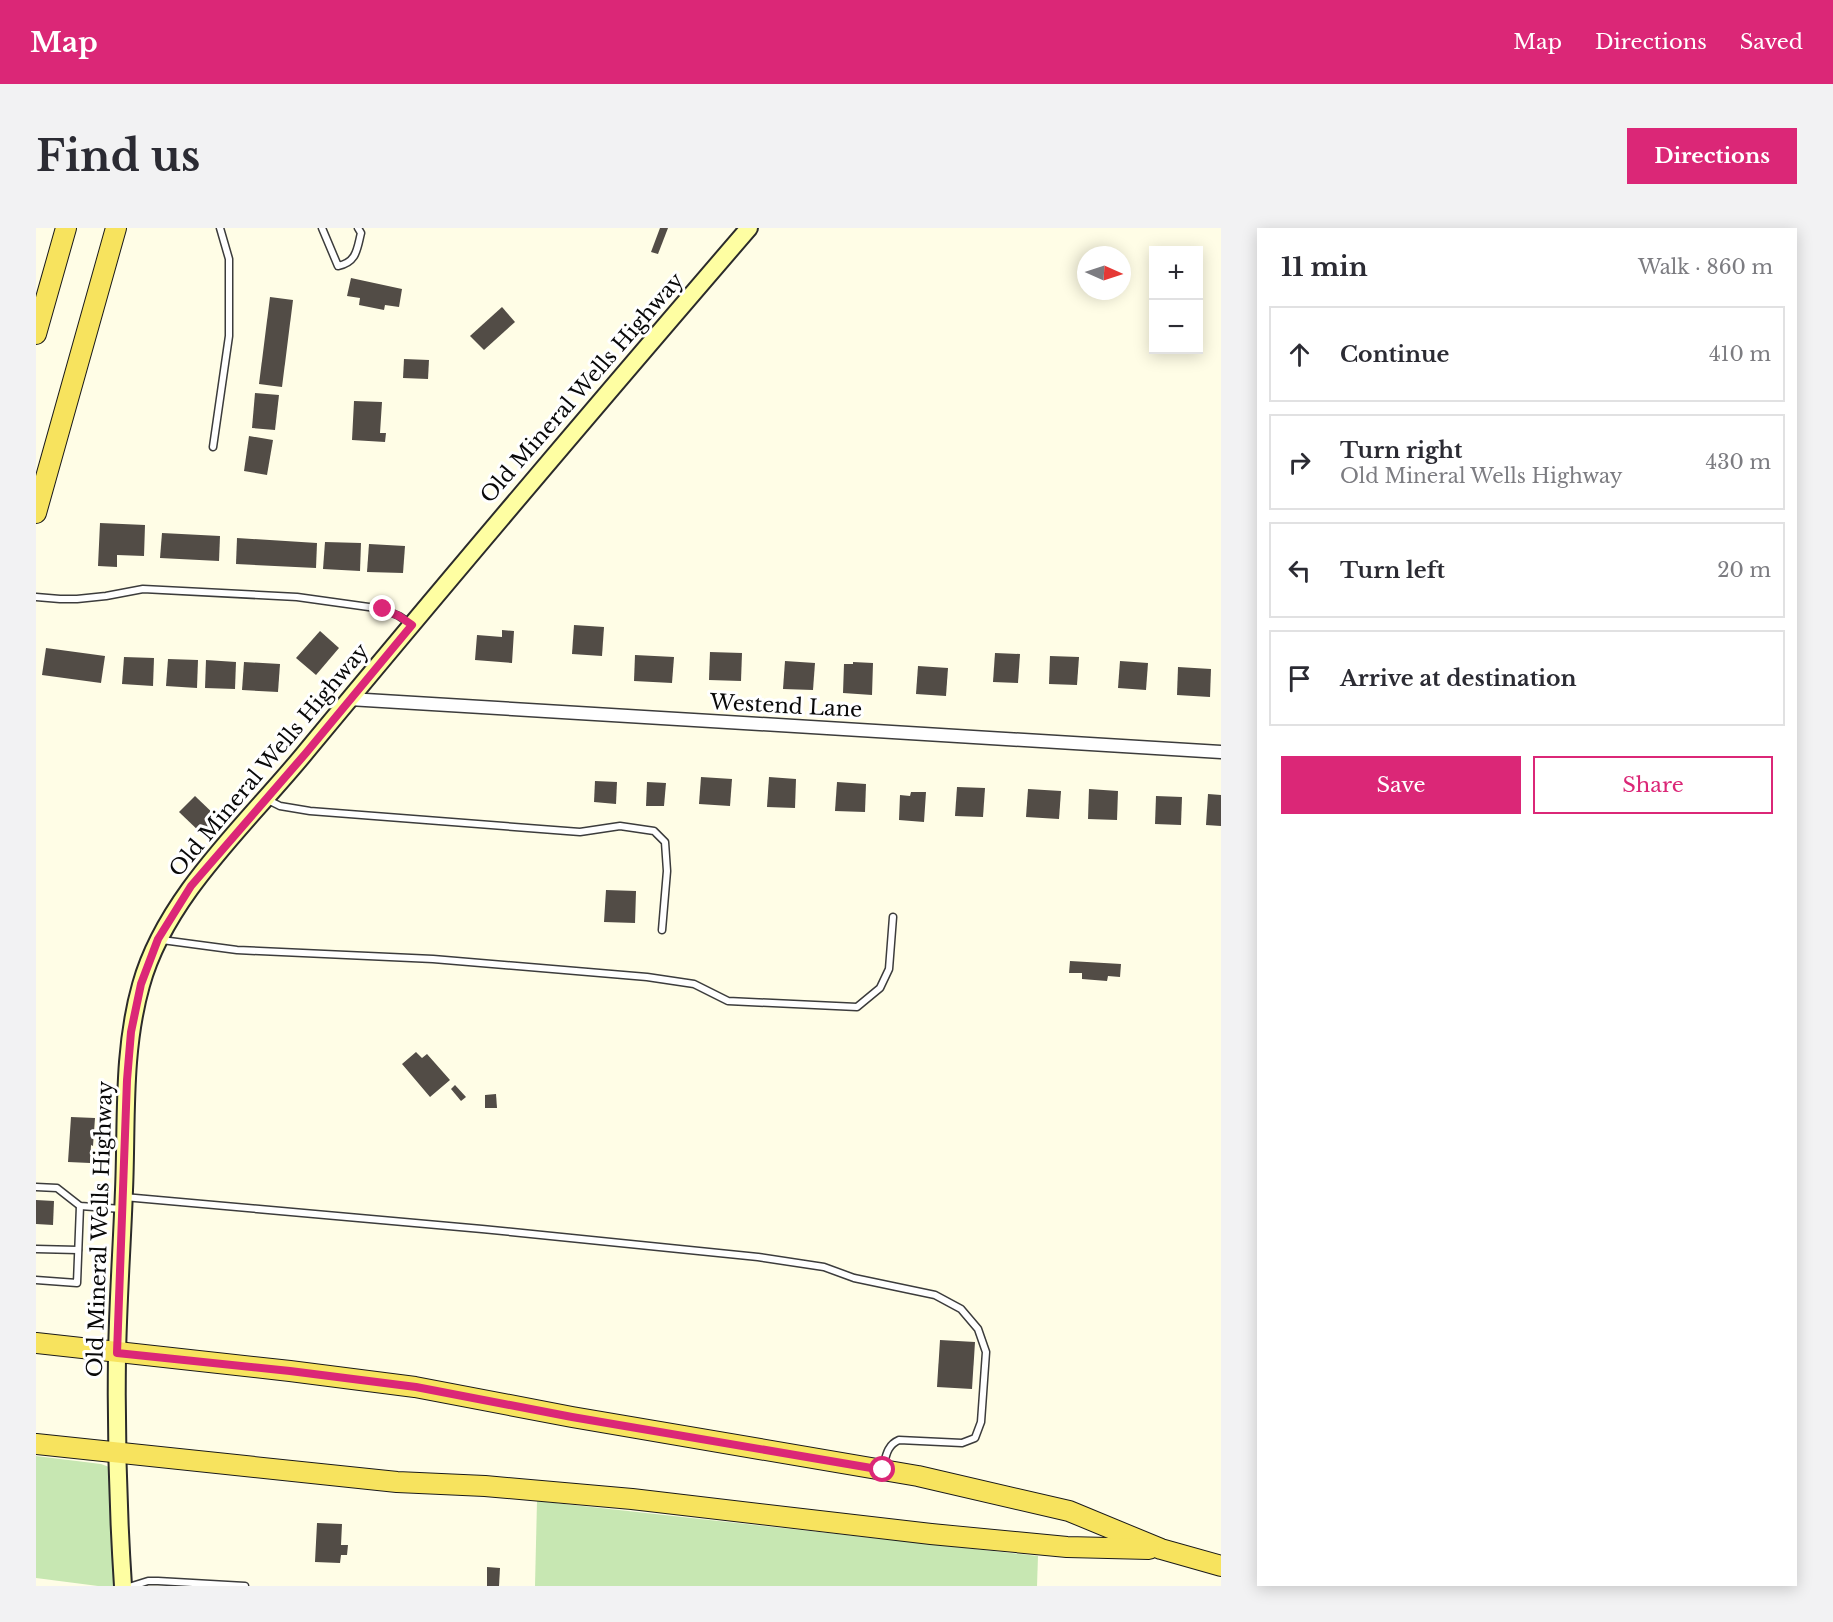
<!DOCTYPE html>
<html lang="en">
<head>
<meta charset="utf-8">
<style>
  :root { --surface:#fff; --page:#f2f2f3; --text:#2b2b33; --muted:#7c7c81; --line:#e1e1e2; --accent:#db2777 }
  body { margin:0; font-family:"Libre Baskerville",serif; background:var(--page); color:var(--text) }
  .controls { position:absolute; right:18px; top:18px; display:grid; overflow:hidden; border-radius:0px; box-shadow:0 3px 15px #0003 }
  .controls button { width:54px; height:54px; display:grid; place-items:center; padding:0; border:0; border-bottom:2px solid var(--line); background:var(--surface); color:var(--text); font:30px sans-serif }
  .compass { position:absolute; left:1041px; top:18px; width:54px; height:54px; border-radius:50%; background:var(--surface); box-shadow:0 3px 15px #0003; rotate:93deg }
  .stop { position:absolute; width:18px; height:18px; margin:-14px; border:4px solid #db2777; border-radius:50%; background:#fff }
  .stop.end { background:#db2777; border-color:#fff; box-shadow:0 2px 6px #0008 }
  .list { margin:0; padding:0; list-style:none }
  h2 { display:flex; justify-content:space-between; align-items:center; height:78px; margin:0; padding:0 24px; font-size:26px }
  h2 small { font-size:20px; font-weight:400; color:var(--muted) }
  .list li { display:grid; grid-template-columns:39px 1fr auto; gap:18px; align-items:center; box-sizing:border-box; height:96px; margin:0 12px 12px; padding:0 12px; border:2px solid var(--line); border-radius:0px }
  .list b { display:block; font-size:22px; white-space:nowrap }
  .list p { margin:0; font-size:20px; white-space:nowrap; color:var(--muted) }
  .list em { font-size:20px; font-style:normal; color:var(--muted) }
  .actions { display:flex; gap:12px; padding:18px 24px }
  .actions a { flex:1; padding:14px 0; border:2px solid var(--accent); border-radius:0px; text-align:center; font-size:21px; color:var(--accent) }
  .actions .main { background:var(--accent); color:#fff }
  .icon { flex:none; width:33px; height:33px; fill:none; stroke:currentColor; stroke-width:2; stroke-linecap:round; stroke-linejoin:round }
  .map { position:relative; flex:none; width:1185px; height:1358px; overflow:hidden; border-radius:0px }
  header { display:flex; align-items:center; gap:36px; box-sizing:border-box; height:84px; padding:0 30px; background:var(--accent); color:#fff }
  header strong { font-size:28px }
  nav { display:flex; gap:33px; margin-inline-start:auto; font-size:21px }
  .intro { display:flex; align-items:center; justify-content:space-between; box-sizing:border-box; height:144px; padding:0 36px }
  h1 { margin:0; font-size:42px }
  .button { padding:15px 27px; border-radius:0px; background:var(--accent); color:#fff; font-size:21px; font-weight:700 }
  main { display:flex; gap:36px; padding:0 36px }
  aside { flex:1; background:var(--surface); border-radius:0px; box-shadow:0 3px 15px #0003 }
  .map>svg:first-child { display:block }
  .green { fill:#c7e7b2 }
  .building { fill:#524c46 }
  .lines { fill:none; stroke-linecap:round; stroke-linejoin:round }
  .lane-casing { stroke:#3c3c3c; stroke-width:9 }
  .street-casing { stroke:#3c3c3c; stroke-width:15 }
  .secondary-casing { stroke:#2b2b2b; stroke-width:20 }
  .primary-casing { stroke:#1a1a1a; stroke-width:22 }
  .lane { stroke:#fff; stroke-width:6 }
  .street { stroke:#fff; stroke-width:12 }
  .secondary { stroke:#fefea2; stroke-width:16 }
  .primary { stroke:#f7e35e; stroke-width:20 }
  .route { stroke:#db2777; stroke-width:8 }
  .labels { text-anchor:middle; stroke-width:6; stroke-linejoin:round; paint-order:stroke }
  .street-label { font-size:21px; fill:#090909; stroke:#fff }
</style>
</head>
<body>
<header>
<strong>Map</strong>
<nav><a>Map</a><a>Directions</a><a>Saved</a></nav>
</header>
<div class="intro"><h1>Find us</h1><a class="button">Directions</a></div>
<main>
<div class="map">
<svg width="1185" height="1358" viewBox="0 0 1185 1358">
  <rect width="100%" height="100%" fill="#fffde6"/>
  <!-- green -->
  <g class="green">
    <polygon points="0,1228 65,1236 73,1239 77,1248 79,1358 62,1358 0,1350"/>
    <polygon points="501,1273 1002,1328 1001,1358 499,1358"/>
  </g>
  <!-- building -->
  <g class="building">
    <polygon points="624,0 632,0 622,26 615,24"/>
    <polygon points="315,50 366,61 363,79 349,77 348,82 323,77 324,70 311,68"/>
    <polygon points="234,69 257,72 246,159 223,156"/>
    <polygon points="466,79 479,94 448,122 434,108"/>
    <polygon points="368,131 393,132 392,151 367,150"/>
    <polygon points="219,165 243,167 239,202 216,200"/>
    <polygon points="318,173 346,174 344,205 350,205 349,214 316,212"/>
    <polygon points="213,208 237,212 231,247 208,243"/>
    <polygon points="64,295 109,297 108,328 81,327 81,339 62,338"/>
    <polygon points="126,305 184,308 183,333 124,330"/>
    <polygon points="201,310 281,315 280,340 200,336"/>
    <polygon points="289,314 325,315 324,343 287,341"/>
    <polygon points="333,316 369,318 367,345 331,344"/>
    <polygon points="538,397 568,399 566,428 536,426"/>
    <polygon points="466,402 478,403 476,435 439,432 441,407 466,409"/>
    <polygon points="284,403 303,420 280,447 260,430"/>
    <polygon points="10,420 69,428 65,455 6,447"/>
    <polygon points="674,424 706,425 705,453 673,452"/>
    <polygon points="959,425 984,426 982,455 957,454"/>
    <polygon points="599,427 638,429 636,455 598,453"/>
    <polygon points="1014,428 1043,429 1041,457 1013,456"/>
    <polygon points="88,429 118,430 117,458 86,456"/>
    <polygon points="132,431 162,432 161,460 130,458"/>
    <polygon points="170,432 200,434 199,461 169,460"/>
    <polygon points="749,433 779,435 777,462 747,461"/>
    <polygon points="1084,433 1112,435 1110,462 1082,460"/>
    <polygon points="208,434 244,436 242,464 206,462"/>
    <polygon points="817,434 837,435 836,467 807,465 808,436 817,436"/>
    <polygon points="882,438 912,440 910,468 880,466"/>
    <polygon points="1142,439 1175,441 1174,469 1141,467"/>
    <polygon points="665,549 696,551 694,578 663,576"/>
    <polygon points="733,549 760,551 759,580 731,579"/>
    <polygon points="559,553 581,554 580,576 558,574"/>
    <polygon points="611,554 630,555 628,578 610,578"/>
    <polygon points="801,554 830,556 829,584 799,583"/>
    <polygon points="921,559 949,560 947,589 919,588"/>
    <polygon points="992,561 1025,563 1023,591 990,589"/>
    <polygon points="1053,561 1082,563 1081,592 1052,591"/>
    <polygon points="875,564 890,564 888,594 863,592 864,567 874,568"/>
    <polygon points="1172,566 1185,567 1185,598 1170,597"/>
    <polygon points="159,568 183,591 167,607 143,584"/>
    <polygon points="1120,568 1146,569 1145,597 1119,596"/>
    <polygon points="570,662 600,663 599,695 568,694"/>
    <polygon points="1034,733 1085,736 1084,749 1072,748 1071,753 1046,751 1046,745 1033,745"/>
    <polygon points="380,824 386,830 391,826 414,852 394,869 366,836"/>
    <polygon points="419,857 430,869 425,873 415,861"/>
    <polygon points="460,866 461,880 449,880 449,867"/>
    <polygon points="35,889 59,890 57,918 55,917 54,935 32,934"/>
    <polygon points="0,972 18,973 17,997 0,996"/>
    <polygon points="904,1112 939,1114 936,1161 901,1159"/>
    <polygon points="281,1295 306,1296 305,1317 312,1317 311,1327 305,1327 304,1335 279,1334"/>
    <polygon points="451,1339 464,1340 463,1358 451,1358"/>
  </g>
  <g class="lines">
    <!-- lane casing -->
    <g class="lane-casing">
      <g id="lane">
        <path d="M286,0L302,38C321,34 321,21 325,5L322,0"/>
        <polyline points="177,219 193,108 193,31 184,0"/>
        <polyline points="0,369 24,371 41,371 70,368 107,361 261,369 347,381 363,388 375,396"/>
        <polyline points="230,571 244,578 274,583 544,604 584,598 618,603 629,614 631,643 626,702"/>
        <polyline points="126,712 201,722 397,731 611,749 658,756 692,773 821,779 844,760 853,741 857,689"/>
        <polyline points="0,959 21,960 44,978 86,981"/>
        <path d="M88,969L446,1001L722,1029L788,1039L818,1050L899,1067L925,1081L942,1101L950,1124L945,1194L939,1210L926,1215L863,1212C851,1217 850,1228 847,1239"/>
        <polyline points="0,1021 42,1022"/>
        <polyline points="0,1052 41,1055 44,978"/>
        <polyline points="96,1358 112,1353 122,1353 209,1358"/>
      </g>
    </g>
    <!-- street casing -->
    <g class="street-casing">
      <polyline id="street" points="313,471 1185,524"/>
    </g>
    <!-- secondary casing -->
    <g class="secondary-casing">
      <path id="secondary" d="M87,1358C82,1282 80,1205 81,1128C82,1073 86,1017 88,962C91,894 86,824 105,757C130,666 215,592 273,520C418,345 565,172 713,0"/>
    </g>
    <!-- primary casing -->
    <g class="primary-casing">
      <g id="primary">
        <polyline points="0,106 30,0"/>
        <polyline points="0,285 80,0"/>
        <polyline points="0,1115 254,1143 379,1159 536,1189 882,1248 1033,1283 1125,1321 1185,1338"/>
        <polyline points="0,1216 361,1254 449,1258 596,1271 895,1306 1031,1319 1113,1321"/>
      </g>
    </g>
    <!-- lane -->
    <use href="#lane" class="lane"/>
    <!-- street -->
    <use href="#street" class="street"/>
    <!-- secondary -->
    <use href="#secondary" class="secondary"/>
    <!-- primary -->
    <use href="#primary" class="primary"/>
  </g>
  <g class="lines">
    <!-- route -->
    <polyline class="route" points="347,381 363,388 376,397 270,525 155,658 122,711 105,756 95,804 91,852 81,1125 254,1143 380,1159 536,1189 847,1242"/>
  </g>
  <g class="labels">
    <!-- street labels -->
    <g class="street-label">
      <text transform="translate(546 160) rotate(-49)" y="7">Old Mineral Wells Highway</text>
      <text transform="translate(750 478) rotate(3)" y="7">Westend Lane</text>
      <text transform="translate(233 532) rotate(-50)" y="7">Old Mineral Wells Highway</text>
      <text transform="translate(64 1001) rotate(-88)" y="7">Old Mineral Wells Highway</text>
    </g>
  </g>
</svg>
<div class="controls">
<button>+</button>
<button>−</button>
</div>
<svg class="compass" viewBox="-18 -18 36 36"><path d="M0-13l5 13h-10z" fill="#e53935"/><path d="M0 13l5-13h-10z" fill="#7c7c81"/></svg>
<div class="stop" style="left:847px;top:1242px"></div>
<div class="stop end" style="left:347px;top:381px"></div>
</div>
<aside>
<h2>11 min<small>Walk · 860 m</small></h2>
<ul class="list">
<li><svg class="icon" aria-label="ahead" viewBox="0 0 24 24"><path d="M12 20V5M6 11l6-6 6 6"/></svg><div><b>Continue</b></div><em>410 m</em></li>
<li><svg class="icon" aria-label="right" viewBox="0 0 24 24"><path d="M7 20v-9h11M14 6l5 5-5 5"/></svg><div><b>Turn right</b><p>Old Mineral Wells Highway</p></div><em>430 m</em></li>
<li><svg class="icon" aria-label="left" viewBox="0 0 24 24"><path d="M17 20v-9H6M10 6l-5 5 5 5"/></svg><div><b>Turn left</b></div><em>20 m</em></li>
<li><svg class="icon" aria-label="arrive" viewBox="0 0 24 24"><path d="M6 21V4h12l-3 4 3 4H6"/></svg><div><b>Arrive at destination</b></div></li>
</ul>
<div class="actions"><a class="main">Save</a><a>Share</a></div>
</aside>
</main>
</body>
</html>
